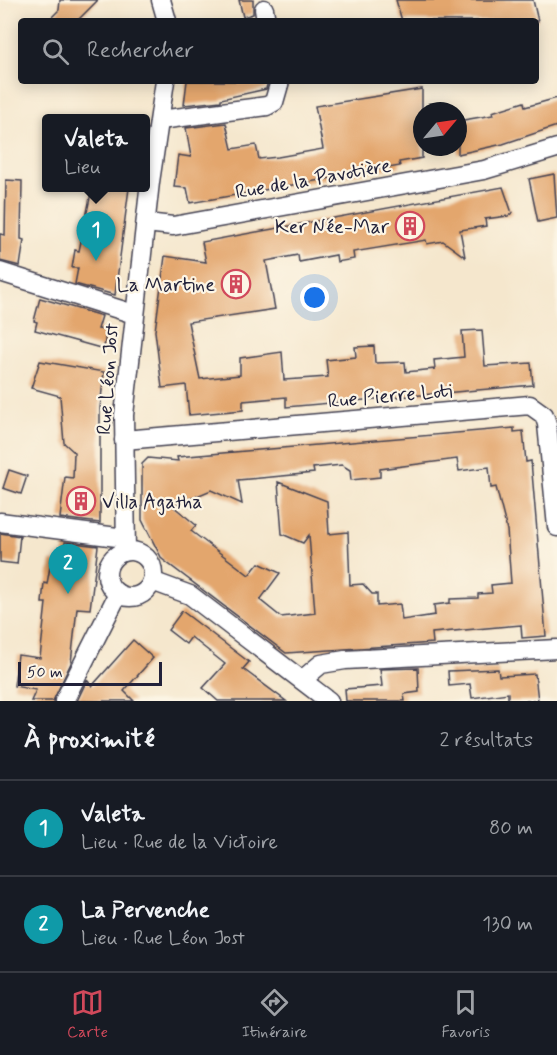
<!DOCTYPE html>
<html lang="fr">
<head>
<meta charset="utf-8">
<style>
  :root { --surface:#171b24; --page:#20242c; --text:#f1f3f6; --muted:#9ea1a6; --line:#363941; --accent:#d1495b }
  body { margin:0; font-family:Mynerve,sans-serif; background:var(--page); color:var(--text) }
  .compass { position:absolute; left:413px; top:102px; width:54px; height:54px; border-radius:50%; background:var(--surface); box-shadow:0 3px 15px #0003; rotate:61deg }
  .scale { position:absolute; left:18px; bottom:15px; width:144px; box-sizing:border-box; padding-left:6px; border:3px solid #22223b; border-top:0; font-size:16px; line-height:21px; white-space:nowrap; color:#22223b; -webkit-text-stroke:4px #fcf5e5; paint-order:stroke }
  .you { position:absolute; left:315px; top:298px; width:21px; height:21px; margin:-15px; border:4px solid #fff; border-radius:50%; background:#1a73e8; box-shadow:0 0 0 9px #1a73e833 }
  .badge { display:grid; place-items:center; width:39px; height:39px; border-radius:50%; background:var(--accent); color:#fff; font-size:20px; font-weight:700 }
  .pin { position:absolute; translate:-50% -50px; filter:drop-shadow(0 2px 3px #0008) }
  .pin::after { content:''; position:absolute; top:32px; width:21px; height:18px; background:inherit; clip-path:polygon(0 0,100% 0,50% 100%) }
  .popup { position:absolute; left:42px; top:114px; width:108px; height:78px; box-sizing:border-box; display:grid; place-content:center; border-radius:6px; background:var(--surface); filter:drop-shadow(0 2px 4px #0005); font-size:20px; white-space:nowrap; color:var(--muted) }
  .popup b { font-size:22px; color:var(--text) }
  .popup::after { content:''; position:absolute; left:50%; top:100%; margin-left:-12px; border:12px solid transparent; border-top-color:var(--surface) }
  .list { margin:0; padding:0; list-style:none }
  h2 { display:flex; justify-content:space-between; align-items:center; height:78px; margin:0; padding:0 24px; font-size:26px }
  h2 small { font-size:20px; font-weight:400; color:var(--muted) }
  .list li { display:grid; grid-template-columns:39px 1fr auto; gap:18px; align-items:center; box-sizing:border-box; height:96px; padding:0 24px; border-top:2px solid var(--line) }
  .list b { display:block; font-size:22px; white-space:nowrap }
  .list p { margin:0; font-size:20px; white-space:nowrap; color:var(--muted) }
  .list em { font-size:20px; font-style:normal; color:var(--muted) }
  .icon { flex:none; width:33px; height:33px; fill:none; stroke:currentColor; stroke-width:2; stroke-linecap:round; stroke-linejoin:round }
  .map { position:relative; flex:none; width:557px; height:701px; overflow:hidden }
  .search { position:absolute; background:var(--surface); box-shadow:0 3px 15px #0003; left:18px; right:18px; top:18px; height:66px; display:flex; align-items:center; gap:15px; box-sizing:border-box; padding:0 21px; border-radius:6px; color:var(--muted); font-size:22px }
  .sheet { height:270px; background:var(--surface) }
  nav { display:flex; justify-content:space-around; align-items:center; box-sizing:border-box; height:84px; border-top:2px solid var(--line); background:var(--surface); font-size:16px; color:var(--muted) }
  nav a { display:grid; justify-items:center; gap:3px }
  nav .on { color:var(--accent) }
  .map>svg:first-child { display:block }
  .building { fill:#e3a66d; fill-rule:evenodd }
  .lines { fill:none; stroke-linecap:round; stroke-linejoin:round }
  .minor-casing { stroke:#424051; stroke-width:21 }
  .minor { stroke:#fff; stroke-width:18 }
  .labels { text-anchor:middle; stroke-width:4.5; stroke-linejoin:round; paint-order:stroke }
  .street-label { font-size:20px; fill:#22223b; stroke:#fcf5e5 }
  .poi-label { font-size:20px; fill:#22223b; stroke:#fcf5e5; text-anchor:end }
</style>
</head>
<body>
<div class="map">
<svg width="557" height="701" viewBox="0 0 557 701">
  <rect width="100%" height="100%" fill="#fcf5e5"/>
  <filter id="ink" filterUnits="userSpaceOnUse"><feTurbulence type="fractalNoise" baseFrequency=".0167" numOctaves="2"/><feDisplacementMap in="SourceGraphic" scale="12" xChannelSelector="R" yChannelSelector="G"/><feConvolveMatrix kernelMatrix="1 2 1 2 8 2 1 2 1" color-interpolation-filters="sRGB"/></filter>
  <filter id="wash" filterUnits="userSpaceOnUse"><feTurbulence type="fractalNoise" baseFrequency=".008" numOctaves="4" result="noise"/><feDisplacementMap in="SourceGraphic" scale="24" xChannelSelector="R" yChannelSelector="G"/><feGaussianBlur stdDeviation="1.35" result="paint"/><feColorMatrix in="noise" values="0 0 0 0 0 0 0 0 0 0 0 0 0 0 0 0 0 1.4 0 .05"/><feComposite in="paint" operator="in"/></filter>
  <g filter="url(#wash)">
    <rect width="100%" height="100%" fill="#f5e7cd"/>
    <g id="blocks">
      <!-- building -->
      <g class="building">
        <polygon points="60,0 98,0 77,21 48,21 59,10"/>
        <polygon points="239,0 253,0 253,14 243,17"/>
        <polygon points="396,0 533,0 538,21 402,21"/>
        <polygon points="187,81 268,81 266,89 221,99 221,101 184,105"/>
        <polygon points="422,89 422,158 399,162 400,166 190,203 187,188 174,187 178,155 191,157 186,128 226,123 232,149 256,145 259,159 278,157 323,149 315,106"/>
        <polygon points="557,98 557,126 503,144 458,154 458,121 493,115 492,112 524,102 525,107"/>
        <polygon points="554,174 557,218 538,222 529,179"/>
        <polygon points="6,180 22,181 21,239 24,240 20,266 0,261 0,234 5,235"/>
        <polygon points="503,187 512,213 508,216 485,219 486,226 460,230 465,257 443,241 427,244 426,240 353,252 354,259 337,262 336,255 299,262 298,255 266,261 275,309 188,322 200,379 240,375 240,358 282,352 284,380 328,377 326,360 356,357 355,347 374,346 375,363 405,362 406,372 435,369 434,360 464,357 462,331 482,330 485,366 531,363 533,385 286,407 286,397 243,401 243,410 189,415 186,385 162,388 155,331 165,256 206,262 202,242"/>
        <polygon points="92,188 129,188 115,295 75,284 78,268 72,268 75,250 79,251"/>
        <polygon points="40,298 102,316 98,329 106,330 104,349 35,330 37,322 34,321"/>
        <polygon points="40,361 104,372 100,408 100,523 60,518 65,477 73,478 74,452 64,443 60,396 31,388"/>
        <path d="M514,428V432L523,431L526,462L531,461L546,636L522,638L521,625L432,633L433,643L286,653L162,559L142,520V464L148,458L178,461L177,457ZM457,459L459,471L489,467L491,488L496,487L507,530L511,583L491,585L492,593L478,594V598L450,599V603L434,605L435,615L402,620L400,604L377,606V594H372L363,584L350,585L348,532L329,534L327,501L278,482L282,534L303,543L309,535L315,613L281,617L260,600L280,573L259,563L249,575L191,531L196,525L173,506L211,490L242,504L238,480L314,473L313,468L342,465L350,470L351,480L380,477V469Z"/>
        <polygon points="9,470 27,476 21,494 3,488"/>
        <polygon points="0,533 20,536 17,564 0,562"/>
        <polygon points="65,542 98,546 90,609 77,608 71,663 53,701 31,701 36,690 14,686 18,655 40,658 46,603 42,603 44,583 47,584 51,561 63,562"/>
        <polygon points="182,611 249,662 243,669 286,701 218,701 203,688 225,664 191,637 186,644 168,630"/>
        <polygon points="133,640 153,658 124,691 134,701 77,701 87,680 92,686"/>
        <polygon points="418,668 419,692 404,694 405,701 346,701 345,689 382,686 380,669"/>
        <polygon points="498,669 499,676 535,674 538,701 508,701 508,693 472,698 470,684 449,686 448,671"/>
      </g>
    </g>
  </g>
  <g filter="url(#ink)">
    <use href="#blocks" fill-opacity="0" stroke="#424051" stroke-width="1.5"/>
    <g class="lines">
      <!-- minor casing -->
      <g class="minor-casing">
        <g id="minor">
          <polyline points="161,0 167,21"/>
          <polyline points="264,9 266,21"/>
          <polyline points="160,120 267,106 274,102 280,81"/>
          <polyline points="146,223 173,226 484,170 557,148"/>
          <polyline points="0,272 134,314"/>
          <polyline points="124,440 530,405 544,415 547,424 557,527"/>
          <polyline points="0,522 125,538"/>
          <circle cx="130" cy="574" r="23"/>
          <polyline points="126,551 124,415 150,182 165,81"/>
          <polyline points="152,581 190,595 329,701"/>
          <polyline points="302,680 321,664 345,660 557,649"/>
          <polyline points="64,701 118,594"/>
        </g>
      </g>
      <!-- minor -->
      <use href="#minor" class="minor"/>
    </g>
  </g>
  <!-- icons -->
  <defs>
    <g id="building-ring" transform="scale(1.5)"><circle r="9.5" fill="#fcf5e5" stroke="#d1495b" stroke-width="1.5"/><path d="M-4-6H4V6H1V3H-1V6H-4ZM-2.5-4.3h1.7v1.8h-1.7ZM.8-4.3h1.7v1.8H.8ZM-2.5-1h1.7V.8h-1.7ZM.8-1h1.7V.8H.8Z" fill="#d1495b"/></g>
  </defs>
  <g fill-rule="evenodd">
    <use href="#building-ring" x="410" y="226"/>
    <use href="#building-ring" x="236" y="284"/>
    <use href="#building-ring" x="81" y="501"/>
  </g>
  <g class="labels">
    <!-- street labels -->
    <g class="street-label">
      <text transform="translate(313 178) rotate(-10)" y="7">Rue de la Pavotière</text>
      <text transform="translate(107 379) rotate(-86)" y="7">Rue Léon Jost</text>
      <text transform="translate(390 395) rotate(-5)" y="7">Rue Pierre Loti</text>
    </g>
    <!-- poi labels -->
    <g class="poi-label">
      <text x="389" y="233">Ker Née-Mar</text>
      <text x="215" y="291">La Martine</text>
      <text x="102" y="508" text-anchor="start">Villa Agatha</text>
    </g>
  </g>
</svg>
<svg class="compass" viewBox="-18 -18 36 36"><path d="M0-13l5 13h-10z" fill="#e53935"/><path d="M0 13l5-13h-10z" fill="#9ea1a6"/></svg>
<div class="scale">50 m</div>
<div class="you"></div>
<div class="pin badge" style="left:96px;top:261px;background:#0f9aa8">1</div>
<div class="popup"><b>Valeta</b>Lieu</div>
<div class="pin badge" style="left:68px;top:594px;background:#0f9aa8">2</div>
<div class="search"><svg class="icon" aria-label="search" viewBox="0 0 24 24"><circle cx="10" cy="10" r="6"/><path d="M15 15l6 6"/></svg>Rechercher</div>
</div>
<section class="sheet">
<h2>À proximité<small>2 résultats</small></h2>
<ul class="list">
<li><span class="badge" style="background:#0f9aa8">1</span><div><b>Valeta</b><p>Lieu · Rue de la Victoire</p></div><em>80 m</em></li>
<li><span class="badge" style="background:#0f9aa8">2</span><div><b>La Pervenche</b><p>Lieu · Rue Léon Jost</p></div><em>130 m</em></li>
</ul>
</section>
<nav>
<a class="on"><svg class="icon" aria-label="map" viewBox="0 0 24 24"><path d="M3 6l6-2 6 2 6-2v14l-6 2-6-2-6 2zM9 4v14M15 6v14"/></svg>Carte</a>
<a><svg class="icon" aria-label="directions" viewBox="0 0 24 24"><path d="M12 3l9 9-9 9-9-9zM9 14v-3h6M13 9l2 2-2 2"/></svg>Itinéraire</a>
<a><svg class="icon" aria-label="saved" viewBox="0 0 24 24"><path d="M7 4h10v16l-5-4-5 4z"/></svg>Favoris</a>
</nav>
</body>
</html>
